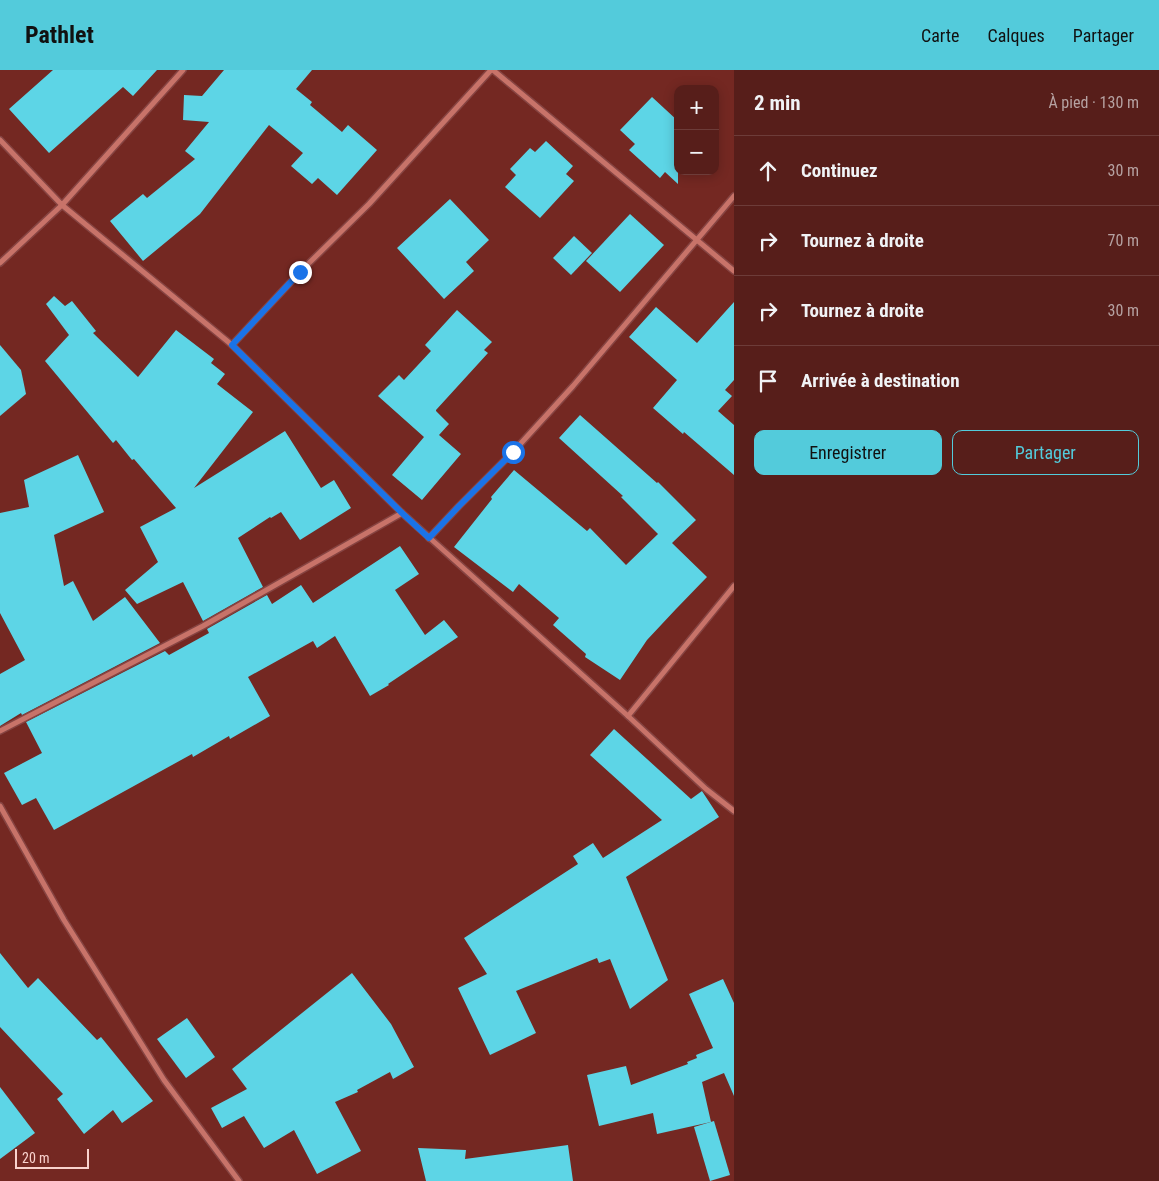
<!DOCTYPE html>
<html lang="fr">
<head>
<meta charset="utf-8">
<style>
  :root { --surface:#571e1a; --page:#5d2723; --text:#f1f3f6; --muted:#b6a2a2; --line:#6d3c39; --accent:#53cbdb }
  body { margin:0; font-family:"Roboto Condensed",sans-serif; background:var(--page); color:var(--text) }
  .controls { position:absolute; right:15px; top:15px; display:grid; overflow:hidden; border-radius:10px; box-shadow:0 2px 12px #0003 }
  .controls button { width:45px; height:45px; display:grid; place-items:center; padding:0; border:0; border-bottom:1px solid var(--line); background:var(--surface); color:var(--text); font:25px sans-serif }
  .scale { position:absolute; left:15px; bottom:12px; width:74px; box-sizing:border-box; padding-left:5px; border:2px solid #f9d2cd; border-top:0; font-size:14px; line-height:18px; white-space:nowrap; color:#f9d2cd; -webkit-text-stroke:4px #742822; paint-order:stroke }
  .stop { position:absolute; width:15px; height:15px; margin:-11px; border:4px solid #1a73e8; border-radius:50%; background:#fff }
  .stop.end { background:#1a73e8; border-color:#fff; box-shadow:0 1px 5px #0008 }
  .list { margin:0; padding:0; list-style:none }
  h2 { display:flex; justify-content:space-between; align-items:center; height:65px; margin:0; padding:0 20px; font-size:21px }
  h2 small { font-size:16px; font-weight:400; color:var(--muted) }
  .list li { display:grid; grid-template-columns:32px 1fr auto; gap:15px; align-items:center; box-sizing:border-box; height:70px; padding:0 20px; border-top:1px solid var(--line) }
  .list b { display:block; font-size:19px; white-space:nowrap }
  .list em { font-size:16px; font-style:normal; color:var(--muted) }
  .actions { display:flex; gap:10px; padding:15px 20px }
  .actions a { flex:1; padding:11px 0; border:1px solid var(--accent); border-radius:10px; text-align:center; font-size:18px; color:var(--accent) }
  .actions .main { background:var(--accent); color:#111 }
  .icon { flex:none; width:28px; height:28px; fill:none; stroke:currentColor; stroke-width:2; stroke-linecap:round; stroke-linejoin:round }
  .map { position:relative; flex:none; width:734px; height:1111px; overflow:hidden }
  header { display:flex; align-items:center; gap:30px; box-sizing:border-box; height:70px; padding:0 25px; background:var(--accent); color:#111 }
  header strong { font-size:24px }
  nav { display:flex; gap:28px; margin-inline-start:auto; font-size:18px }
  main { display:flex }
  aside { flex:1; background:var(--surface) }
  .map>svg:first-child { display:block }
  .building { fill:#5dd5e6 }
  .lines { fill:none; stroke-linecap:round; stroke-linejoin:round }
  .minor-casing { stroke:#864442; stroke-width:8 }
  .minor { stroke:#c87369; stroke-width:5 }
  .route { stroke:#1a73e8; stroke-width:6 }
</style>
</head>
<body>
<header>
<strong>Pathlet</strong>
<nav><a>Carte</a><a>Calques</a><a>Partager</a></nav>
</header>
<main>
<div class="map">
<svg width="734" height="1111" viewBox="0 0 734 1111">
  <rect width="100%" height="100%" fill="#742822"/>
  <!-- building -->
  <g class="building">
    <polygon points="53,0 157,0 133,26 123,17 49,83 9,39"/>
    <polygon points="224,0 312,0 296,19 312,32 310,35 342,62 348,55 377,80 337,125 318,108 312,114 291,96 303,83 269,55 200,144 143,191 110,151 143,124 147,128 195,89 185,81 209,52 183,50 184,25 202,26"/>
    <polygon points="652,27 678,51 678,114 665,102 660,108 629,80 635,74 620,60"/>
    <polygon points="546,71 573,96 566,104 574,111 540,148 505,117 516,105 510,99 530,78 535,82"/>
    <polygon points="450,129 489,170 466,192 474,201 444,229 397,178"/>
    <polygon points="630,144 664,175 620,222 586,191"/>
    <polygon points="574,166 592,183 571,205 553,188"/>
    <polygon points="54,226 65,236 72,231 96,261 93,263 138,307 176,260 214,289 211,293 225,304 217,314 253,342 194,418 285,361 321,418 334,410 351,438 300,470 281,442 271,448 270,447 238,468 263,517 203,551 183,512 137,534 125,520 158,492 140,457 176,438 134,389 132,390 116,370 113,373 45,291 69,265 46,234"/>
    <polygon points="734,232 734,310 725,320 732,326 718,341 734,355 734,405 684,362 683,364 653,338 677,310 629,267 656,237 697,273"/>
    <polygon points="457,240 492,272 484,280 488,283 436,340 436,341 449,354 439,365 461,384 422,430 392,405 424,367 378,326 399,305 404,310 431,281 425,275"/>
    <polygon points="0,275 21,300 26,324 0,346"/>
    <polygon points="580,345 657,413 658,412 696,450 672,473 707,507 676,539 647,570 620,610 585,587 586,584 553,555 559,548 519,514 513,522 454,477 492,429 491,427 514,400 587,461 590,458 626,495 658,464 621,427 623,426 559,368"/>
    <polygon points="78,385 104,442 54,465 64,516 73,511 93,551 125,527 160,573 22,645 21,643 0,656 0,604 25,590 0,543 0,443 29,437 24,410"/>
    <polygon points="400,476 419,504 395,520 425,565 444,550 458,567 388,614 389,615 370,626 335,566 317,578 313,571 248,607 270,646 230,669 229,666 193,687 192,684 54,760 36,728 22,735 4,703 42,683 26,652 165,581 169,585 209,563 207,559 267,525 272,534 301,515 313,533"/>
    <polygon points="614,659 691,729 702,721 719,747 626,807 668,910 630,939 610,889 599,893 597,888 516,921 536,963 490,985 458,918 487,904 464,868 578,794 573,786 593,773 603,788 662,750 590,685"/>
    <polygon points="0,883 28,918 38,908 97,970 101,967 153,1031 122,1053 113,1040 84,1064 57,1029 63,1024 0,957"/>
    <polygon points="352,903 391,954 414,997 393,1009 390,1002 357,1020 358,1022 335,1032 361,1081 317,1104 294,1060 264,1078 244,1046 222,1058 211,1038 247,1019 232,999"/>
    <polygon points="723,909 734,933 734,1026 724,1003 702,1012 711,1052 657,1064 653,1043 599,1056 587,1005 626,996 631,1015 688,994 687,992 697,988 696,985 713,978 689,924"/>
    <polygon points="187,948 215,987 186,1008 157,969"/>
    <polygon points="0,1017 35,1063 0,1089"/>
    <polygon points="714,1051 730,1105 710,1111 694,1057"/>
    <polygon points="568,1075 573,1111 426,1111 418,1078 466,1080 465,1089"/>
  </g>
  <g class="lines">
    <!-- minor casing -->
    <g class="minor-casing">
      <g id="minor">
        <polyline points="493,0 734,201"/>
        <polyline points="0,70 62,135 183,0"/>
        <polyline points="0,193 62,135 232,275 402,443 628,646 706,719 734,741"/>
        <polyline points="232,275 300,202 369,134 491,0"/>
        <polyline points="429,468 459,436 513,382 573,316 734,126"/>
        <polyline points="628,646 734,516"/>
        <polyline points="0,661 203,556 402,443"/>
        <polyline points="0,736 64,850 164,1010 239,1111"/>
      </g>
    </g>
    <!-- minor -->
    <use href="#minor" class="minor"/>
  </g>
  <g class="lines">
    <!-- route -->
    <polyline class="route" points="300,202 232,275 402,443 429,468 459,436 513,382"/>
  </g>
</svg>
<div class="controls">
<button>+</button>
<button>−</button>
</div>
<div class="scale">20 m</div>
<div class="stop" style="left:513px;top:382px"></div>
<div class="stop end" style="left:300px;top:202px"></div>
</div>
<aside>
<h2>2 min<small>À pied · 130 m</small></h2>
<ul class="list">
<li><svg class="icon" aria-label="ahead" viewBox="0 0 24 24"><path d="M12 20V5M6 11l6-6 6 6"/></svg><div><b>Continuez</b></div><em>30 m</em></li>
<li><svg class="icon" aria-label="right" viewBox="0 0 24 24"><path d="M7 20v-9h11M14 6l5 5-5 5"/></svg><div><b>Tournez à droite</b></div><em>70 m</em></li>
<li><svg class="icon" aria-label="right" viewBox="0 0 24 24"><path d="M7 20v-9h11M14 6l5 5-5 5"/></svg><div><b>Tournez à droite</b></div><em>30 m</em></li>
<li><svg class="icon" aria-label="arrive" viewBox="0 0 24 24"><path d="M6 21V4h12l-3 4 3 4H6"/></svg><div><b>Arrivée à destination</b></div></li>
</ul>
<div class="actions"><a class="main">Enregistrer</a><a>Partager</a></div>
</aside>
</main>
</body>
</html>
